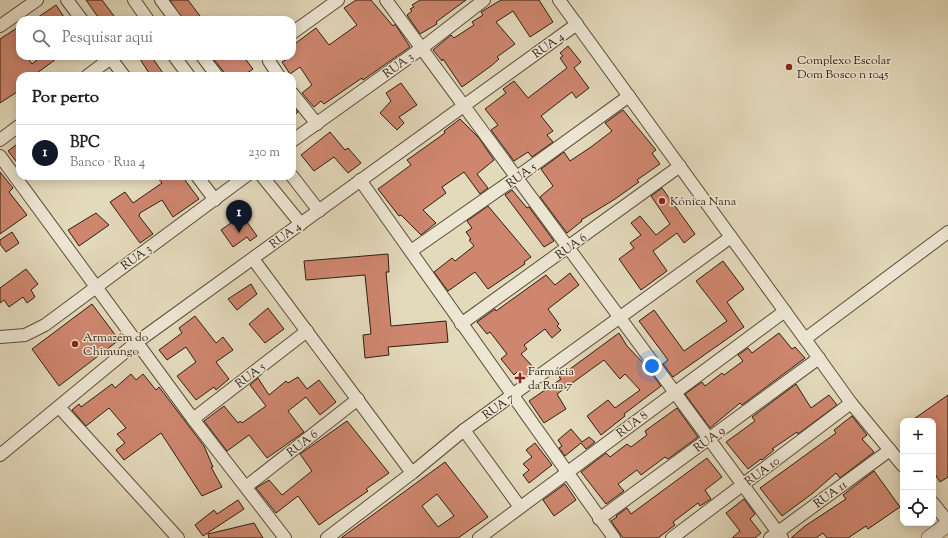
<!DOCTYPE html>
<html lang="pt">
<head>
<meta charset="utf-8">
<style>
  :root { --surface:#fff; --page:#f2f2f2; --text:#202124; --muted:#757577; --line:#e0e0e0; --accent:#111827 }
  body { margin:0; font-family:"Sorts Mill Goudy",serif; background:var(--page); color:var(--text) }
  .controls { position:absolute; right:12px; bottom:12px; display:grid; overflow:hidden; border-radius:8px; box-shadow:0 2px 10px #0003 }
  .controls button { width:36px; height:36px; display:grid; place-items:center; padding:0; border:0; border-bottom:1px solid var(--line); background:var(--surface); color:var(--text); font:20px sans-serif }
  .you { position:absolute; left:652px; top:366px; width:14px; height:14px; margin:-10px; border:3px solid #fff; border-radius:50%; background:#1a73e8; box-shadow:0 0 0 6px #1a73e833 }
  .badge { display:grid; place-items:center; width:26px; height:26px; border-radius:50%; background:var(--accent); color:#fff; font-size:13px; font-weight:700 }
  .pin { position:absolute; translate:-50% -33px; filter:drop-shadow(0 1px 2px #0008) }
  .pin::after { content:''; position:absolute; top:21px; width:14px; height:12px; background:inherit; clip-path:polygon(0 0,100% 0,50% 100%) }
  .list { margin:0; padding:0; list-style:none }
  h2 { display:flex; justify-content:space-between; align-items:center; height:52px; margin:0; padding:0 16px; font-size:17px }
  h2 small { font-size:13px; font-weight:400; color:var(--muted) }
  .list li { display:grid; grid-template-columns:26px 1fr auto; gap:12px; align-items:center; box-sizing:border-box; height:56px; padding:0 16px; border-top:1px solid var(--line) }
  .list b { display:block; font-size:15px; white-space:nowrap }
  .list p { margin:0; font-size:13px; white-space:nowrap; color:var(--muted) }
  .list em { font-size:13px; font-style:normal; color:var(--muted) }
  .icon { flex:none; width:22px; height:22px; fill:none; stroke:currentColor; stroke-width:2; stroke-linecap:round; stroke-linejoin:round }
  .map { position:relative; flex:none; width:948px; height:538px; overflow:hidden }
  .search { position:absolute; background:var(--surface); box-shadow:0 2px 10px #0003; left:16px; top:16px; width:280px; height:44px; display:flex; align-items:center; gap:10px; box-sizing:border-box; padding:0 14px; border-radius:12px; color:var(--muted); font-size:15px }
  .panel { position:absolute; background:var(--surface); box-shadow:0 2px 10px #0003; left:16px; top:72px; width:280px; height:108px; border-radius:12px }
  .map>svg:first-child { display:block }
  .building { fill:#ce866f; stroke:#2e1e11; fill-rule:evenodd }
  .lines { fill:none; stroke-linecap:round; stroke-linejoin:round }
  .minor-casing { stroke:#5b4d3c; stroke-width:14 }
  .tertiary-casing { stroke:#5b4d3c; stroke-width:16 }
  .minor { stroke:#ede6d3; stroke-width:12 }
  .tertiary { stroke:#ede6d3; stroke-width:15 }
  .poi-dot { fill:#8f2418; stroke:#ede6d3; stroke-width:1.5 }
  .labels { text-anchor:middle; stroke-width:3; stroke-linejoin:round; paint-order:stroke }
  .street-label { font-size:12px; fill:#2e1e11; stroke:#ede6d3 }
  .poi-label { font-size:12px; fill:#2e1e11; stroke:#ede6d3; text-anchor:start }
</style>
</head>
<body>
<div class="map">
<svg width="948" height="538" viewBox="0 0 948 538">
  <rect width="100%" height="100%" fill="#e3d9bb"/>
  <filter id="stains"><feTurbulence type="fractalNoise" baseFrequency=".005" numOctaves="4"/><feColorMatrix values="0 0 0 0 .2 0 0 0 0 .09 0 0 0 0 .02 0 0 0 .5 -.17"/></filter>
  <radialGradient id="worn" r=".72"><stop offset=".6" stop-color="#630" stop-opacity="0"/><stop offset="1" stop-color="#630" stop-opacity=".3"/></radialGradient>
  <!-- building -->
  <g class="building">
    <polygon points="86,0 102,0 117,20 100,20"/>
    <polygon points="170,0 188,0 203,20 183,20"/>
    <polygon points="356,0 371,0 393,26 395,24 410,47 363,80 362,78 324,104 321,101 314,107 302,93 312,85 300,67 290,74 282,62 292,56 292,46 316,28 329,45 357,25 344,8"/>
    <polygon points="420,0 466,0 436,22 437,24 420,34 407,15 412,11 410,9 414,7 412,5"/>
    <polygon points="501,0 539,0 553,22 530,37 513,11 496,22 515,44 497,57 499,59 491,66 462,87 443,59 442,61 433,50 451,35 454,38 474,25 472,22 483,15 481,12"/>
    <polygon points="56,5 66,20 34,20"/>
    <polygon points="20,26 20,56 26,56 32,64 42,56 60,56 33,76 20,76 20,90 0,103 0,39"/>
    <polygon points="568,46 581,62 574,68 589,88 576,98 572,92 541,116 553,131 547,135 553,142 532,157 528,152 514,161 491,130 498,125 485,109 506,93 503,89 514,81 528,98 567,68 560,58 563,56 560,53"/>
    <polygon points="138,56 151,56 165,76 151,76"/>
    <polygon points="211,56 243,56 253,69 243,76 227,76"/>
    <polygon points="401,83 417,105 399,117 404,123 397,130 380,113 391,101 386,93"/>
    <polygon points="292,105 298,112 292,117"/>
    <polygon points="623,110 656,150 652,153 660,164 637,180 639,182 615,199 581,220 582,221 567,233 540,197 553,186 541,169 564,152 570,161 591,147 612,131 605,123"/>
    <polygon points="460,119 479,138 494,160 477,174 488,188 480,194 464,172 442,187 446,193 423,210 436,223 421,235 401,215 399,216 378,189 411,165 407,160 445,133 444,131"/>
    <polygon points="330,132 345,150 348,148 361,163 348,173 334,157 314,171 301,155"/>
    <polygon points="20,142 20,166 8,151"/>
    <polygon points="0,172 13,188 9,192 27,215 0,234"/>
    <polygon points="156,176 182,176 199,199 173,217 162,200 140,213 139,216 153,234 140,243 110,202 125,192 133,203 162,183"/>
    <polygon points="662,188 695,234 684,243 677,233 653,251 667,271 641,290 619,259 634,248 630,243 641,235 631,223 640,216 656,235 670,224 651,196"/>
    <polygon points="512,190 527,208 529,207 554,241 544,247 505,195"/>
    <polygon points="488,206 531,257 524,262 525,264 488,289 475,272 448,291 434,272 452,258 455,261 474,246 469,240 471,239 466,232 472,228 467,221"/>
    <polygon points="96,213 109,225 79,246 68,230"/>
    <polygon points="242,215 257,236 250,241 247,237 233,247 221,230"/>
    <polygon points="12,232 19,243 6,252 0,244 0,240"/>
    <polygon points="388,254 389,272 386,272 391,326 446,321 448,342 388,347 389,355 365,358 363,335 371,334 365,275 306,280 304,261"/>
    <polygon points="723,261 744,289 727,302 744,327 673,377 663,364 668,360 639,321 654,310 684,351 727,321 696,281"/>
    <polygon points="26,269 38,284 31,290 35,297 27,303 23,297 9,307 4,300 0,303 0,288"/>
    <polygon points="570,273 579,285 548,309 559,324 557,326 561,330 552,338 545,329 524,345 527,349 521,354 535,369 524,377 518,371 514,375 501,359 507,354 490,332 487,334 477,322 495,309 496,311 546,275 555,285"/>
    <polygon points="251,284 257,294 237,310 228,299"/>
    <polygon points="92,304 119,340 59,386 32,349"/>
    <polygon points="268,308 284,329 265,343 249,324"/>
    <polygon points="195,316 216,343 223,337 233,350 216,362 229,379 216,390 214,387 196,400 177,376 196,362 186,347 167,360 159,350 182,333 179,328"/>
    <polygon points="619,333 627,346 647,367 661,386 624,414 625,416 601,435 587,416 608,400 615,408 640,390 625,374 620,379 604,360 557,394 566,409 544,423 529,401 561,379 559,377"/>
    <polygon points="779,333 792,349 795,347 805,358 742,405 740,403 710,428 685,394 702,382 705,386 722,373 724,375 743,361 738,355 748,348 752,353"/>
    <polygon points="131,374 136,380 143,374 156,390 159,387 204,446 213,467 211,467 222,487 202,496 161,433 124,460 116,450 125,443 117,434 126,428 109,408 86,426 72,410 79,404 81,407 112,384 115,388"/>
    <polygon points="298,377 307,389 319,380 336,402 320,415 306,397 288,411 304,432 267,458 249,435 227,451 204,421 224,406 238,423 240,421 242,423 266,406 250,385 258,378 269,395 286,381 288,383"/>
    <polygon points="796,384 811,408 829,395 837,405 798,434 797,432 772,449 774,450 762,460 761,459 748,469 726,442 755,421 752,417"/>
    <polygon points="948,395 948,477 940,482 933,471 933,421 911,421"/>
    <polygon points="677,408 698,437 668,459 665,457 641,475 637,470 618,484 624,491 606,504 581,472 606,453 610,457 627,444 631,447 647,435 645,431"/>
    <polygon points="852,416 867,435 862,439 874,452 840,478 836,473 813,493 782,516 760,488 836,433 834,430"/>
    <polygon points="347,421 389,473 366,489 368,491 319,525 298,496 276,513 256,488 269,480 282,495 312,471 300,454"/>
    <polygon points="571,429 582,442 589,437 595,442 586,449 581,443 565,456 559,448 562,446 558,440"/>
    <polygon points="535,443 552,465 529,483 523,475 529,470 523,464 532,457 526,450"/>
    <polygon points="707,458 722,477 705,490 711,499 700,506 698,503 673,522 675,525 658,538 623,538 611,521 617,517 616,516 627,508 631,514"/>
    <path d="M445,462L488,517L458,538H341ZM437,494L454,516L438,527L422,506Z"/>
    <polygon points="874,471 900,507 868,529 866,526 848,538 827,538 823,533 816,538 791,538 805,526 846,499 843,495"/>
    <polygon points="565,484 576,500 554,516 543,500"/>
    <polygon points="744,499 755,514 750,519 761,533 755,538 732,538 740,531 726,513"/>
    <polygon points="238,500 244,509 203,536 195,525 214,510 217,514"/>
    <polygon points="254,523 263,538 209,538 208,534"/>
  </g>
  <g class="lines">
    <!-- minor casing -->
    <g class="minor-casing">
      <g id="minor">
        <polyline points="67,0 82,20"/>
        <polyline points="134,0 148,20"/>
        <polyline points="161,0 176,20"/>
        <polyline points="386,0 782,538"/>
        <polyline points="559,0 805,339 851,403 903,466"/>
        <polyline points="0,26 37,0"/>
        <polyline points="292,33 338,0"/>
        <polyline points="109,56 124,76"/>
        <polyline points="174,56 189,76"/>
        <polyline points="202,56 217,76"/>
        <polyline points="269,56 269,61 279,76"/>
        <polyline points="87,76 111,58"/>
        <polyline points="292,93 317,124"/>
        <polyline points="0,140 20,125"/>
        <polyline points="292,141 422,48 484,0"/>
        <polyline points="0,156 193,419 285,538"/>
        <polyline points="197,176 215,200"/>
        <polyline points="262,176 301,224"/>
        <polyline points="292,176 319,211"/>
        <polyline points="360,180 614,538"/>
        <polyline points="411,251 517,177 629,96"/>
        <polyline points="253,259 412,473"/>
        <polyline points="461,324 680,166"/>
        <polyline points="0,337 25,335 45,325 246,176"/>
        <polyline points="805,339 948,232"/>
        <polyline points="59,407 178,538"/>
        <polyline points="193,419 307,331"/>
        <polyline points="464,430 520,507"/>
        <polyline points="0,455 137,342 577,24"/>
        <polyline points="247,486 358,399"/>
        <polyline points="933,503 948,522"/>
        <polyline points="599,519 819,358"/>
        <polyline points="327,538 412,473 464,430 731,237"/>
        <polyline points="479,538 785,311"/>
        <polyline points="672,538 851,403"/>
        <polyline points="770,538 890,450"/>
      </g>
    </g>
    <!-- tertiary casing -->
    <g class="tertiary-casing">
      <polyline id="tertiary" points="929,538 948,524"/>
    </g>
    <!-- minor -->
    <use href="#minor" class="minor"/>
    <!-- tertiary -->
    <use href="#tertiary" class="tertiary"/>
  </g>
  <!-- markers -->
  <g class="poi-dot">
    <circle cx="789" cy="67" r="4"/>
    <circle cx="662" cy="201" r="4"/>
    <circle cx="75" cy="344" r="4"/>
    <path d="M518 372h4v4h4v4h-4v4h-4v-4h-4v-4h4z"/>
  </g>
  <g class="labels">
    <!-- street labels -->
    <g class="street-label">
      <text transform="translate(548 45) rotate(-36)" y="4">RUA 4</text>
      <text transform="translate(398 65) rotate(-36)" y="4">RUA 3</text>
      <text transform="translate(521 175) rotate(-36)" y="4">RUA 5</text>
      <text transform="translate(285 235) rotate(-37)" y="4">RUA 4</text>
      <text transform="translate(571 246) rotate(-36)" y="4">RUA 6</text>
      <text transform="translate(136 257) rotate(-36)" y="4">RUA 3</text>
      <text transform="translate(250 375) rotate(-37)" y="4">RUA 5</text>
      <text transform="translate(498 406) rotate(-36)" y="4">RUA 7</text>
      <text transform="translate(632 424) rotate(-37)" y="4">RUA 8</text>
      <text transform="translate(709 439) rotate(-36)" y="4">RUA 9</text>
      <text transform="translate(302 443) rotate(-38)" y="4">RUA 6</text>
      <text transform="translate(762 471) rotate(-37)" y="4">RUA 10</text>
      <text transform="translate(830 494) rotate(-36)" y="4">RUA 11</text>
    </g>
    <!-- poi labels -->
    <g class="poi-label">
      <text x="797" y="64">Complexo Escolar<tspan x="797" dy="14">Dom Bosco n 1045</tspan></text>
      <text x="670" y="205">Kónica Nana</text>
      <text x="83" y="341">Armazém do<tspan x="83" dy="14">Chimungo</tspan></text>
      <text x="528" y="375">Farmácia<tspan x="528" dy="14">da Rua 7</tspan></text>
    </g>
  </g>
  <rect width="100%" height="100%" filter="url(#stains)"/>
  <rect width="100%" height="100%" fill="url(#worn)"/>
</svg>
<div class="controls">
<button>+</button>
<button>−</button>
<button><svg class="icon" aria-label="locate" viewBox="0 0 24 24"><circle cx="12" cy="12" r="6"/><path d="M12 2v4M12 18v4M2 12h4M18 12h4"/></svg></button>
</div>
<div class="you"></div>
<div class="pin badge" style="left:239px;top:233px">1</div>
<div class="search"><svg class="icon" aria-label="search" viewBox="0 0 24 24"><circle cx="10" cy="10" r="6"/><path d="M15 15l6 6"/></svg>Pesquisar aqui</div>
<section class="panel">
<h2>Por perto<small></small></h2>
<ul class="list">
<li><span class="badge">1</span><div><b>BPC</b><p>Banco · Rua 4</p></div><em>230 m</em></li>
</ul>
</section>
</div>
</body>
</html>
